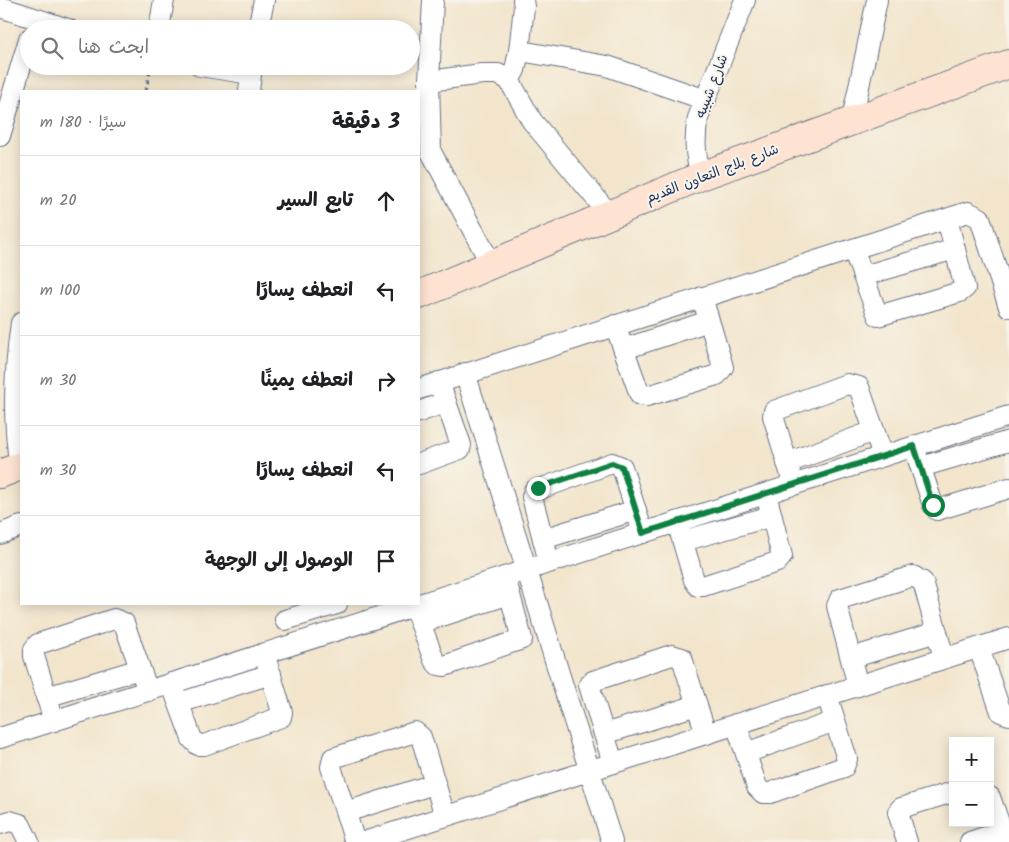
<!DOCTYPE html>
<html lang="ar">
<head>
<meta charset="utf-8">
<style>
  :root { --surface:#fff; --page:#f6f6f6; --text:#202124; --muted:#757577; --line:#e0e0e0 }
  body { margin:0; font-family:Kalam,"Playpen Sans Arabic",sans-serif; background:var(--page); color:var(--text); direction:rtl }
  .controls { position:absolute; right:15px; bottom:15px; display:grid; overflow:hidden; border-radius:0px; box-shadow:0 2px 12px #0003 }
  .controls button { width:45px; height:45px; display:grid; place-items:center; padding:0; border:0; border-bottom:1px solid var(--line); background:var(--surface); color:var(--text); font:25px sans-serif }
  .stop { position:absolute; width:15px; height:15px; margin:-11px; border:4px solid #0b8043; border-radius:50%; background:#fff }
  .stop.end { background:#0b8043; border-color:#fff; box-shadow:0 1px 5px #0008 }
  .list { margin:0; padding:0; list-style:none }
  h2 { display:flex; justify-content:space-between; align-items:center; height:65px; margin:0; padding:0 20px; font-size:21px }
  h2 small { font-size:16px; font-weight:400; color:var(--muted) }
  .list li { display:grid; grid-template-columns:32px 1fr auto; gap:15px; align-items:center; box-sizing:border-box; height:90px; padding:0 20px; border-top:1px solid var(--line) }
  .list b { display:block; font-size:19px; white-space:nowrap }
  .list em { font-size:16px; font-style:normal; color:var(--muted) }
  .icon { flex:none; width:28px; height:28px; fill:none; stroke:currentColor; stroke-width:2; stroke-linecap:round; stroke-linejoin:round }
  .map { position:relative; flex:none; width:1009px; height:842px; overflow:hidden; direction:ltr }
  .search { position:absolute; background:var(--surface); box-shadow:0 2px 12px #0003; left:20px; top:20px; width:400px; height:55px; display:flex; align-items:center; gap:12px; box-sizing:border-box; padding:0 18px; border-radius:28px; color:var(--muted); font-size:19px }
  .panel { position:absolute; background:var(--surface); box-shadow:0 2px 12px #0003; left:20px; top:90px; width:400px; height:515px; border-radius:0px; direction:rtl }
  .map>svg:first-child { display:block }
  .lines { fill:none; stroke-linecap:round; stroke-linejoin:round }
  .street-casing { stroke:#666f84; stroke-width:22 }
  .secondary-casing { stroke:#666f84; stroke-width:30 }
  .path { stroke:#666f84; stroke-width:3; stroke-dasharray:4 4; stroke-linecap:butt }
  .street { stroke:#fff; stroke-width:20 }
  .secondary { stroke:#fee3d2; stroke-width:28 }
  .route { stroke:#0b8043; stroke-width:6 }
  .labels { text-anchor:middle; stroke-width:4; stroke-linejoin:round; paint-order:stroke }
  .street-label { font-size:14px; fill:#1b2f5e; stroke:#f7f3e8 }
</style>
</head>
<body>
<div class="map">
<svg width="1009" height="842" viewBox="0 0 1009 842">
  <rect width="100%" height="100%" fill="#f7f3e8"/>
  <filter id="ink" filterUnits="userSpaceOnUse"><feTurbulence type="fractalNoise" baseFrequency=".02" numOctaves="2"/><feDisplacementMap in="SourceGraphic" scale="10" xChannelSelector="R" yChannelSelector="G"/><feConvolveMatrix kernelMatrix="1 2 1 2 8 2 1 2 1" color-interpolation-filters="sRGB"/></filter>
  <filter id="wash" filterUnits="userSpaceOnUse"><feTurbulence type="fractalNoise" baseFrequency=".0096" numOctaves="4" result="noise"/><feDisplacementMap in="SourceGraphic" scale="20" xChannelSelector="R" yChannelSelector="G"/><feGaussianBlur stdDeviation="1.12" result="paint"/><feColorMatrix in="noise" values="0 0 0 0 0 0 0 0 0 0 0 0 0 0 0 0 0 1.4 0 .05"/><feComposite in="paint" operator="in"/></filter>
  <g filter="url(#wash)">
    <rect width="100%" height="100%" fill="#f2e5cc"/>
  </g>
  <g filter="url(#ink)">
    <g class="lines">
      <!-- street casing -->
      <g class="street-casing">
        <g id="street">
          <polyline points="433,0 429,81 431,152 491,264"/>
          <polyline points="0,7 68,29"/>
          <polyline points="159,29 164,0"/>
          <polyline points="258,29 264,0"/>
          <polyline points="519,51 524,7 523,0"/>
          <polyline points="200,66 251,74"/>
          <polyline points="509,80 515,70 519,51 526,52 607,66 706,100"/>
          <polyline points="429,81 482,74 498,74 509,80 532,121 609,214"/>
          <polyline points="249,91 252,66"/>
          <polyline points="852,120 877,0"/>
          <polyline points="0,136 29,39"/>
          <path d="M701,176C695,155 694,139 698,118L745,0"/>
          <polyline points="853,249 878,316 960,292 965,288 947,219"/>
          <polyline points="863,276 955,249"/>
          <polyline points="615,325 640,395 647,396 717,375 723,367 702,297"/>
          <polyline points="624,349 709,321"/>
          <polyline points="465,373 612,842"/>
          <polyline points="419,389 968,212 980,218 1009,307"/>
          <polyline points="419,412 446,402"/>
          <polyline points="914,447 933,505 937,510 1009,488"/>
          <polyline points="787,463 874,431"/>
          <polyline points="419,464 460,449 461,445 439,382"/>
          <path d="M20,467C12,418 14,372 21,323"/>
          <polyline points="921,467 1009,441"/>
          <polyline points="794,485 773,416 774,411 847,384 859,387 883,456"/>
          <polyline points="677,522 694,580 698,586 703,586 777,562 782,556 766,494"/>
          <polyline points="0,534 21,526"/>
          <polyline points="543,539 636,510"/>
          <polyline points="683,541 772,516"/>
          <polyline points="549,562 532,497 534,491 612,463 622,467 643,533"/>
          <polyline points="414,606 434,660 438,665 444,666 522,639 505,577"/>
          <polyline points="285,620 337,604"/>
          <polyline points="420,623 510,594"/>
          <polyline points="979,648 1001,712 1009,715"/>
          <polyline points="851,658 937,632"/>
          <polyline points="171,683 192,739 198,745 204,745 281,717 282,712 264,653"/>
          <polyline points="858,686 837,606 840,599 913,576 923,582 944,658"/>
          <polyline points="46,697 140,669"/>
          <polyline points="179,703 271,674"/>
          <polyline points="54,721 34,656 34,649 38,644 114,619 124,623 148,691"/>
          <polyline points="736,724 757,787 763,793 770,793 844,767 847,759 827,695"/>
          <polyline points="604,734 697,705"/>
          <polyline points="0,738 1009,416"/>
          <polyline points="746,753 835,721"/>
          <polyline points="613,763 589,685 593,681 672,655 682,658 706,734"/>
          <polyline points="990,797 1006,842"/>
          <polyline points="346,812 434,784"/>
          <polyline points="0,824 10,821 20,824 29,842"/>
          <polyline points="355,842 331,767 333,758 415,732 421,737 445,816"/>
          <polyline points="364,842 1009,638"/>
          <polyline points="907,842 898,812 901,808 953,792"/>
          <polyline points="970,842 1003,831"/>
        </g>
      </g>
      <!-- secondary casing -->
      <g class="secondary-casing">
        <g id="secondary">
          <polyline points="419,295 701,176 1009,64"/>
          <polyline points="0,474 21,466"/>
        </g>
      </g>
      <!-- path -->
      <polyline class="path" points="146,91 151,66"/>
      <!-- street -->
      <use href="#street" class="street"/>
      <!-- secondary -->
      <use href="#secondary" class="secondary"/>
    </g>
  </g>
  <g class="lines" filter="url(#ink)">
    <!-- route -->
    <polyline class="route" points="538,488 612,463 622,467 643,533 914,446 933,505"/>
  </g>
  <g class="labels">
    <!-- street labels -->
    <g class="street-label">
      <text transform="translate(711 86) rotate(-69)" y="5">شارع شبيبه</text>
      <text transform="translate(712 173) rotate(-21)" y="5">شارع بلاج التعاون القديم</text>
    </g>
  </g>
</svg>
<div class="controls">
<button>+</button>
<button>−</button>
</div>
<div class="stop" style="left:933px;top:505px"></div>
<div class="stop end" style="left:538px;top:488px"></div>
<div class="search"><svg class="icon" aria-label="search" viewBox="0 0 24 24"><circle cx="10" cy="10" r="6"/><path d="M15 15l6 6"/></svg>ابحث هنا</div>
<section class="panel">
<h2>3 دقيقة<small>سيرًا · 180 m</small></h2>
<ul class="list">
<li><svg class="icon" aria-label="ahead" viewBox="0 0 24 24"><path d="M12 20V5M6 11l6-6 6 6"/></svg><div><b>تابع السير</b></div><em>20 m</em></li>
<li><svg class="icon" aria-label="left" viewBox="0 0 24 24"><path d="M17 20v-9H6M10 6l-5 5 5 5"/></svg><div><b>انعطف يسارًا</b></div><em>100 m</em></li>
<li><svg class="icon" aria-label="right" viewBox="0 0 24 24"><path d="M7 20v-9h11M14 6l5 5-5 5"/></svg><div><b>انعطف يمينًا</b></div><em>30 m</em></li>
<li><svg class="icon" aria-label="left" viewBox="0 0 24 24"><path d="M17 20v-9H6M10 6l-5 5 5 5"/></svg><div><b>انعطف يسارًا</b></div><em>30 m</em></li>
<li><svg class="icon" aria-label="arrive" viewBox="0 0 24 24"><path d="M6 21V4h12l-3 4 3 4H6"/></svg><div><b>الوصول إلى الوجهة</b></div></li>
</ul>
</section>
</div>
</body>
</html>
